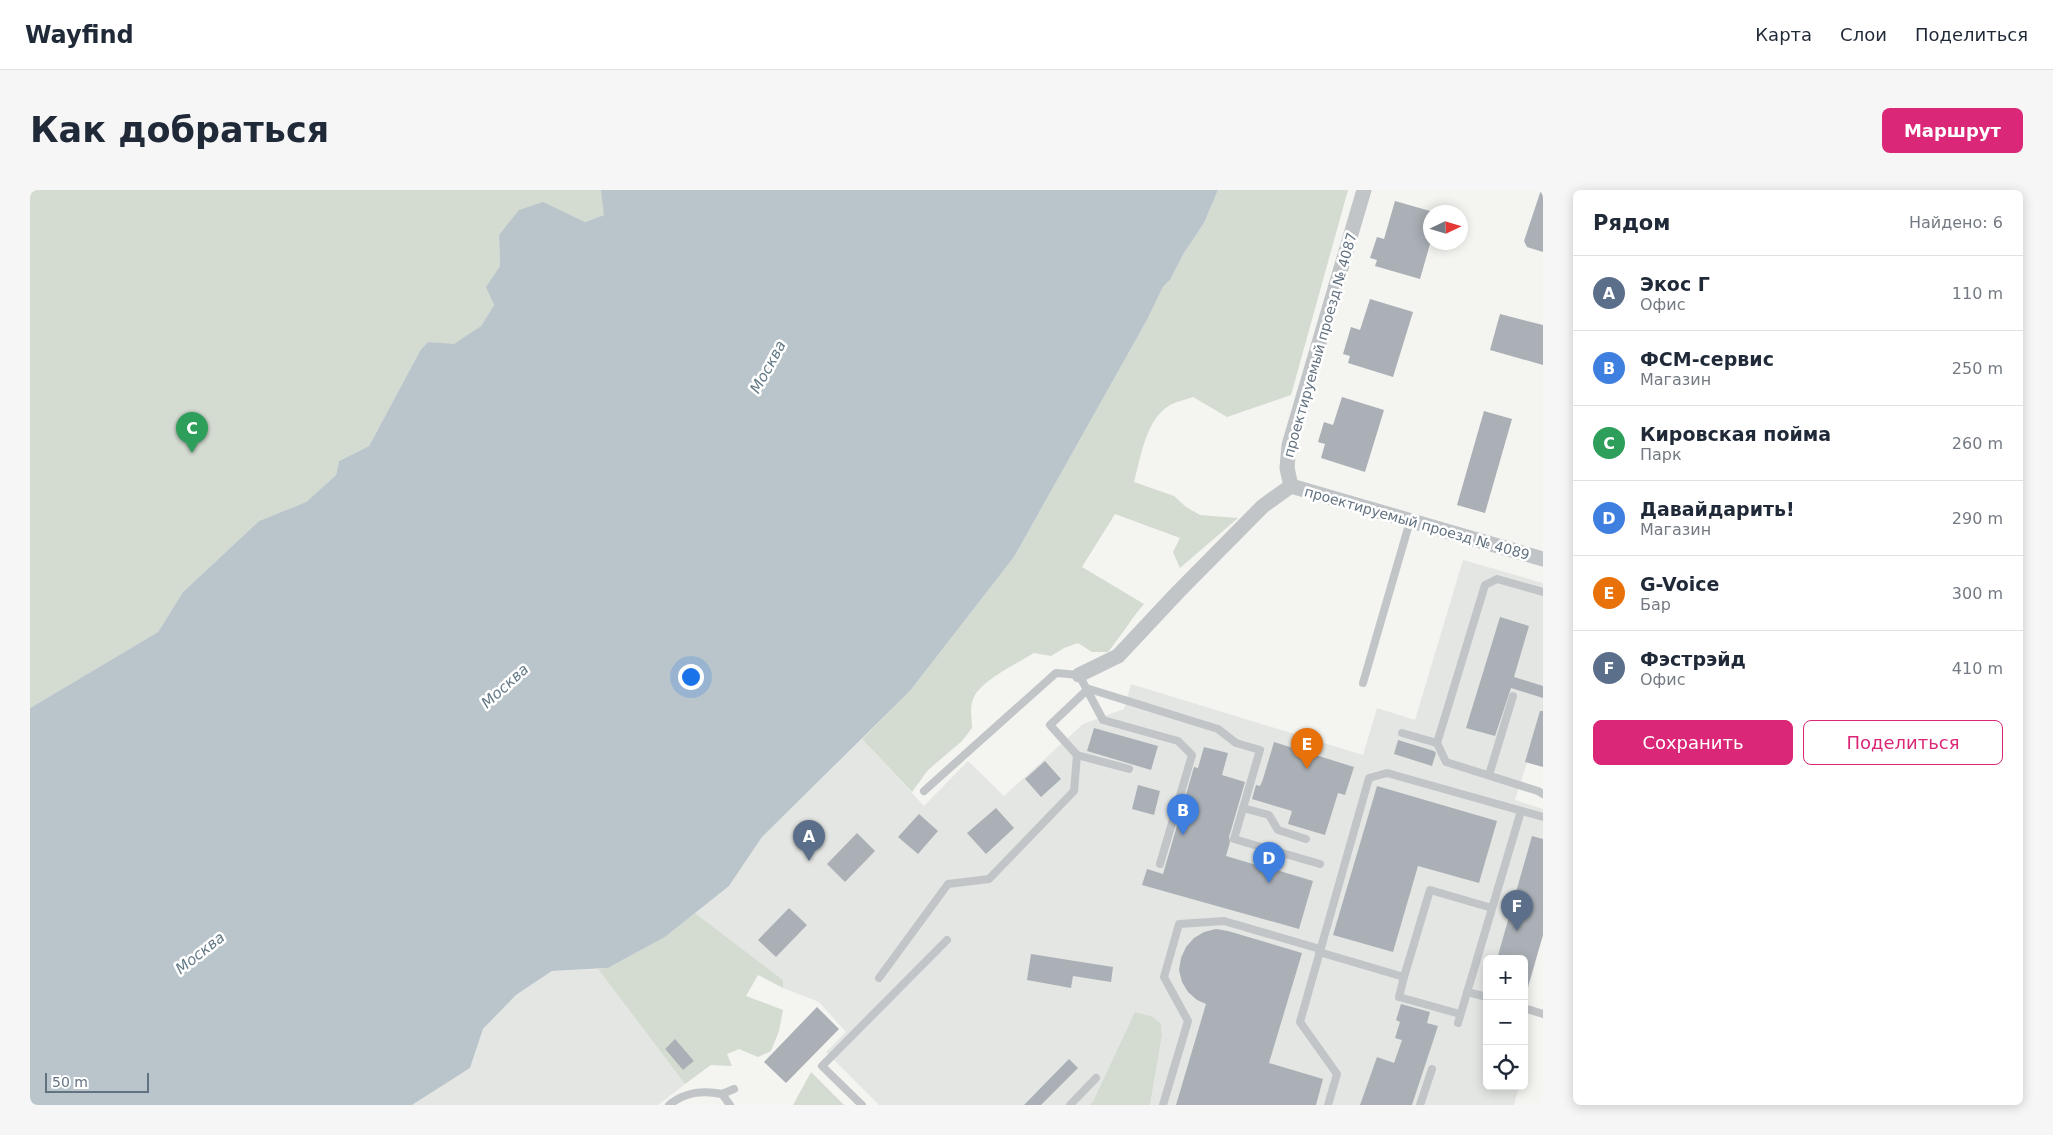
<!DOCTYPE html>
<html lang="ru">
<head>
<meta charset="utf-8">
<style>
  :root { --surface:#fff; --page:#f6f6f7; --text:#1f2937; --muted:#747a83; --line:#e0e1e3; --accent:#db2777 }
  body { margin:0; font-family:"DejaVu Sans",sans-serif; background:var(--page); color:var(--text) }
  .controls { position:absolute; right:15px; bottom:15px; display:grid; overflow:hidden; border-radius:8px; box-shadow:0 2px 12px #0003 }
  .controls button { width:45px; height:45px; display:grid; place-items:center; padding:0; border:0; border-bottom:1px solid var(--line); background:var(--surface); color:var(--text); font:25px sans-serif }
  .compass { position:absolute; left:1393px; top:15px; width:45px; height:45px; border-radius:50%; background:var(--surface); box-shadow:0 2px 12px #0003; rotate:86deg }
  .scale { position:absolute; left:15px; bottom:12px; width:104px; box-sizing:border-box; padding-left:5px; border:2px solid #637281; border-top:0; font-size:14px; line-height:18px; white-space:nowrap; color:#637281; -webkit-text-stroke:4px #fff; paint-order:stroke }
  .you { position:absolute; left:660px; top:486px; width:18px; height:18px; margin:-12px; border:4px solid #fff; border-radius:50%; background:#1a73e8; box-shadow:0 0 0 8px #1a73e833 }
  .badge { display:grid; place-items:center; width:32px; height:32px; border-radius:50%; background:var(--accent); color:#fff; font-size:16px; font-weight:700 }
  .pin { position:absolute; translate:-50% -41px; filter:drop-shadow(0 1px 2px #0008) }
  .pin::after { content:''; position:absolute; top:26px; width:18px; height:15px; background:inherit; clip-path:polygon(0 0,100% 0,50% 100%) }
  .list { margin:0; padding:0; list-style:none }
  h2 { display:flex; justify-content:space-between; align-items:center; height:65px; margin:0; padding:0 20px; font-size:21px }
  h2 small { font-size:16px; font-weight:400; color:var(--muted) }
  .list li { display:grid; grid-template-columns:32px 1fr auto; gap:15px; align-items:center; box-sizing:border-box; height:75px; padding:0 20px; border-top:1px solid var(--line) }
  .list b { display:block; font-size:19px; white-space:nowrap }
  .list p { margin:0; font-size:16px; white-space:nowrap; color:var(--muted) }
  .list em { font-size:16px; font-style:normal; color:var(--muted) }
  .actions { display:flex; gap:10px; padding:15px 20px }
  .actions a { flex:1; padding:11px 0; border:1px solid var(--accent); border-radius:8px; text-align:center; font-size:18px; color:var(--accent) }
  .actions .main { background:var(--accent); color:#fff }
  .icon { flex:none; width:28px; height:28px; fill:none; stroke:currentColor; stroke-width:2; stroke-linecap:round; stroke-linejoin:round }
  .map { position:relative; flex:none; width:1513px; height:915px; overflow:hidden; border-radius:8px }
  header { display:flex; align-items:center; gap:30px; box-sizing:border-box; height:70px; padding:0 25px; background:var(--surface); border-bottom:1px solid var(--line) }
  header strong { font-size:24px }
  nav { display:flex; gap:28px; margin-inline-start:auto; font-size:18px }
  .intro { display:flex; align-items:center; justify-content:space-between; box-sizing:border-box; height:120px; padding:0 30px }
  h1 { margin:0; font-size:35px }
  .button { padding:12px 22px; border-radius:8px; background:var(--accent); color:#fff; font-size:18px; font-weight:700 }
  main { display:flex; gap:30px; padding:0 30px }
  aside { flex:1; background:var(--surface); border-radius:8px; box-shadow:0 2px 12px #0003 }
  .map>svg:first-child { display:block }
  .built { fill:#e4e6e3 }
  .green { fill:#d4dbd1; fill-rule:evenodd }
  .water { fill:#bac5cb }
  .building { fill:#aab0b6 }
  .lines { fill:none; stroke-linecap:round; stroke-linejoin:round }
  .lane { stroke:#c1c5c8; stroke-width:8 }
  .street { stroke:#c1c5c8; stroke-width:15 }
  .labels { text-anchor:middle; stroke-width:5; stroke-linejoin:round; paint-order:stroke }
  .street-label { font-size:14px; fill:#637281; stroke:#fff }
  .water-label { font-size:15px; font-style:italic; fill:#637a86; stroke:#fff }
</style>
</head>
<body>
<header>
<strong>Wayfind</strong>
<nav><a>Карта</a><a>Слои</a><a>Поделиться</a></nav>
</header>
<div class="intro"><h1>Как добраться</h1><a class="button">Маршрут</a></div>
<main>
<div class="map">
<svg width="1513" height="915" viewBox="0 0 1513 915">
  <rect width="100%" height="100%" fill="#f4f4f0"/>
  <!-- built -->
  <g class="built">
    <polygon points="1433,370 1513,393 1513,577 1497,572 1485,610 1513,619 1513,745 1497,803 1494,802 1494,769 1457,769 1457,896 1489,896 1484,915 1120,915 1132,847 1131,834 1065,915 849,915 796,862 816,842 789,812 753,798 753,790 665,723 699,696 732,647 832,549 894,616 938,571 974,606 1053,534 1094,519 1101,494 1333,565 1347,518 1385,530"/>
    <polygon points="568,779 655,894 628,915 382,915 440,878 453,839 486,805 522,781"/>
  </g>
  <!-- green -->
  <g class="green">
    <polygon points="0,0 577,0 574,25 555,32 520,16 469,45 470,76 457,97 464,115 451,136 424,155 398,152 391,159 339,256 309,271 306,285 276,312 229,331 153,402 128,442 0,518"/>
    <path d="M1188,0H1318L1261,205L1197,227L1163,207C1156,210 1147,211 1140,215C1116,229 1111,266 1104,292L1144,306L1156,317L1170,325L1208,328L1150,378L1143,362L1150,348L1085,324L1052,377L1114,414C1101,429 1091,446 1078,462H1062L1048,453L1034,458L1021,466L1004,463C988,473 952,490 944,507C939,516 942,529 942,538L932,551L898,580L882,602L832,549L880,501L984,367L1117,130L1133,97L1140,90L1154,63L1174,33Z"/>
    <path d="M665,723L753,790V798L728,785L716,806L753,820L749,841L741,861L728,867L709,859L697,864L702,876L681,875L655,894L568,779L578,778L635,747ZM645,850L664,871L653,880L635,859Z"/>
    <polygon points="1105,822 1123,827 1131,834 1132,846 1120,915 1059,915 1063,912"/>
    <polygon points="781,882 814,915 763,915"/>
  </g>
  <!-- water -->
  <polygon class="water" points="571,0 1188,0 1174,33 1154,63 1140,90 1133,97 1117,130 984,367 880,501 732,647 699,696 635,747 578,778 522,781 486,805 453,839 440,878 382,915 0,915 0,518 128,442 153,402 229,331 276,312 306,285 309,271 339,256 391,159 398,152 424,154 451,136 464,115 456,97 470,76 469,45 489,20 513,12 555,32 574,25"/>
  <!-- building -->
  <g class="building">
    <polygon points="1511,0 1513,1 1513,62 1497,57 1494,51"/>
    <polygon points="1365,11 1400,21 1400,54 1390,89 1345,76 1347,70 1340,68 1347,47 1354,49"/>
    <polygon points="1340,109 1383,122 1363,187 1318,173 1320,166 1313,164 1321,137 1330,140"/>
    <polygon points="1470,124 1513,135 1513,175 1460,160"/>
    <polygon points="1312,207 1354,220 1335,282 1291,268 1295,254 1288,252 1294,232 1303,235"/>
    <polygon points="1454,221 1482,229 1455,323 1427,315"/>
    <polygon points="1470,427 1499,436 1484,487 1513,496 1513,508 1481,498 1465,546 1436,538"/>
    <polygon points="1510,521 1513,521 1513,577 1495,572"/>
    <polygon points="1064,538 1128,556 1121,580 1057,561"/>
    <polygon points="1368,550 1404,561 1406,563 1402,576 1364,564"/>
    <polygon points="1244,552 1324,577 1315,605 1308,603 1295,645 1258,634 1262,621 1222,609 1226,595 1230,596 1233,589"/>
    <polygon points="1174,557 1198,563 1192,585 1215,592 1199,647 1200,652 1196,666 1230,676 1232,668 1245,672 1243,679 1283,691 1269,739 1112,695 1117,679 1133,684 1164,577 1168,578"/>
    <polygon points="1015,571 1031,589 1011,607 995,589"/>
    <polygon points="1108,595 1130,601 1124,625 1102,619"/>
    <polygon points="1347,596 1467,631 1449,693 1388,676 1363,762 1303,745"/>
    <polygon points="966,618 984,638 956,664 937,643"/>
    <polygon points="889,624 908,641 888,664 868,647"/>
    <polygon points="827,643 845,661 815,692 797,674"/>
    <polygon points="1502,646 1513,649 1513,745 1497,800 1494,800 1494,769 1467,769"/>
    <polygon points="759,718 777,735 746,767 728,750"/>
    <polygon points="1186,739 1198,741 1272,763 1239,873 1293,889 1286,915 1146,915 1176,814 1167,810 1158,802 1152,792 1149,780 1151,768 1156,757 1164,748 1174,742"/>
    <polygon points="1001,764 1083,777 1081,792 1043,786 1041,798 997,790"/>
    <polygon points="1371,814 1400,822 1397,833 1408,836 1382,915 1330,915 1347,867 1364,873 1372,850 1365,848 1370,832 1366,830"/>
    <polygon points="787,817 809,839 756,893 734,872"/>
    <polygon points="645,849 664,871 653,880 635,859"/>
    <polygon points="1039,869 1048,878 1011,915 994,915"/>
  </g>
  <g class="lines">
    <!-- lane -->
    <g class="lane">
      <polyline points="1333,493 1380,331"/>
      <polyline points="1056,498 1073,530 1148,551 1162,565 1130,674"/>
      <polyline points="1057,500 1020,535 1047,565 1099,579"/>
      <polyline points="1372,543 1407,553 1455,395 1467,389 1513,402"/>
      <polyline points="1407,553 1416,572 1508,601 1513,604"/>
      <polyline points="1459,585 1483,506"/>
      <polyline points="894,601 1026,483 1049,485 1056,498 1188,539 1206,553 1230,560 1204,649 1290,674"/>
      <polyline points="1213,618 1239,625 1248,640 1276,649"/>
      <polyline points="1289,762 1374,787 1369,807 1430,824"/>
      <polyline points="1374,787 1400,700 1462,718"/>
      <polyline points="849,788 918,694 959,689 1044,601 1047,565"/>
      <polyline points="1437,802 1457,807"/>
      <polyline points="1494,818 1513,824"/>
      <polyline points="1428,833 1491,621"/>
      <polyline points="692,904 704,899"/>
      <path d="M639,915C655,902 672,900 692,904L700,915"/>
      <polyline points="832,915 792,876 917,750"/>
      <polyline points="1040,915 1066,888"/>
      <polyline points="1133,915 1158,831 1134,787 1149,734 1194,731 1290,759"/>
      <polyline points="1298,915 1307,884 1270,832 1339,588 1357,583 1513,627"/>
      <polyline points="1390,915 1402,879"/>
    </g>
    <!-- street -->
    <g class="street">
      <polyline points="1261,296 1257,278 1259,255 1334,0"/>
      <polyline points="1261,296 1513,369"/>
      <polyline points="1049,485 1088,466 1148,402 1233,316 1261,296"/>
    </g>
  </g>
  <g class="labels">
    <!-- street labels -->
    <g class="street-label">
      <text transform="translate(1290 155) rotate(-74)" y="5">проектируемый проезд № 4087</text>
      <text transform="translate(1387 333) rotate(16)" y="5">проектируемый проезд № 4089</text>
    </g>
    <!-- water labels -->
    <g class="water-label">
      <text transform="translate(738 177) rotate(-61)" y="5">Москва</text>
      <text transform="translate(475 496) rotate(-42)" y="5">Москва</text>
      <text transform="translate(170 763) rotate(-38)" y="5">Москва</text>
    </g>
  </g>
</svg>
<div class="controls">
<button>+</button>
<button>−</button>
<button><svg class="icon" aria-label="locate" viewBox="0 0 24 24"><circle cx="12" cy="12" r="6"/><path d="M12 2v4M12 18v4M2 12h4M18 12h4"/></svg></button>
</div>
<svg class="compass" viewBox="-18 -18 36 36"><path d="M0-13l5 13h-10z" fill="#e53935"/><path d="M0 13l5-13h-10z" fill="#747a83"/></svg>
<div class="scale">50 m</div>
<div class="you"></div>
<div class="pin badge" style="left:779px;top:671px;background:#5c6f8a">A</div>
<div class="pin badge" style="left:1153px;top:645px;background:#3f7fe0">B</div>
<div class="pin badge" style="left:162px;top:263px;background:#2e9e5b">C</div>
<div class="pin badge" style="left:1239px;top:693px;background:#3f7fe0">D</div>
<div class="pin badge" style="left:1277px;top:579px;background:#e8710a">E</div>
<div class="pin badge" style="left:1487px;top:741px;background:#5c6f8a">F</div>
</div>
<aside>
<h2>Рядом<small>Найдено: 6</small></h2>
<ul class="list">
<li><span class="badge" style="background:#5c6f8a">A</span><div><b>Экос Г</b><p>Офис</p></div><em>110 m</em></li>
<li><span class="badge" style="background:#3f7fe0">B</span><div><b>ФСМ-сервис</b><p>Магазин</p></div><em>250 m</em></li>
<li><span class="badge" style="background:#2e9e5b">C</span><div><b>Кировская пойма</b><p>Парк</p></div><em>260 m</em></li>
<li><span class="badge" style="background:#3f7fe0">D</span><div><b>Давайдарить!</b><p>Магазин</p></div><em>290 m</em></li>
<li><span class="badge" style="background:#e8710a">E</span><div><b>G-Voice</b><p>Бар</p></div><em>300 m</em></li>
<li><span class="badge" style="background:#5c6f8a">F</span><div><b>Фэстрэйд</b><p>Офис</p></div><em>410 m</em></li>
</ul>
<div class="actions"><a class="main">Сохранить</a><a>Поделиться</a></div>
</aside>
</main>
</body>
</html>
